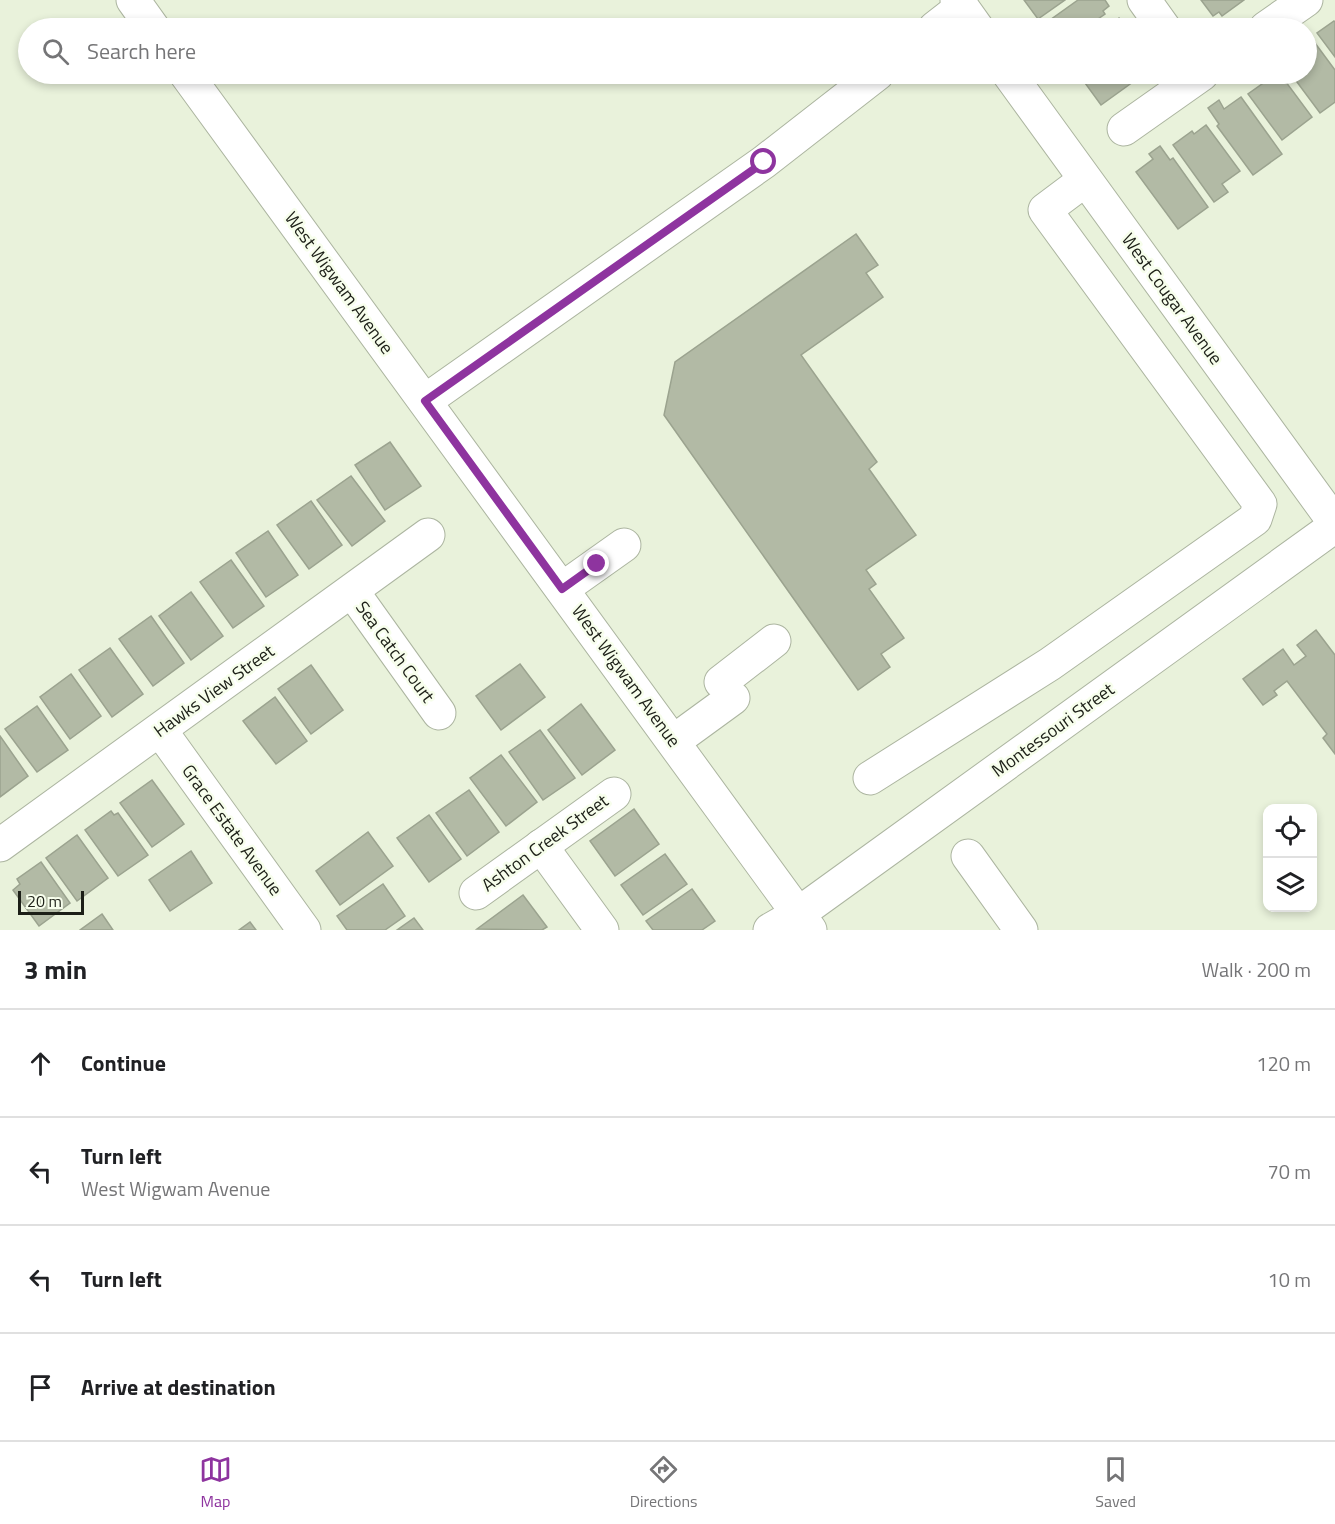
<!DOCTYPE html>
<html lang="en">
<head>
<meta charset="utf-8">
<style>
  :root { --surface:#fff; --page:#f6f6f6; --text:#202124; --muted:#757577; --line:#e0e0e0; --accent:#8e349f }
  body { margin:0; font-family:"Titillium Web",sans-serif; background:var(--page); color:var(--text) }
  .controls { position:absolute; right:18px; bottom:18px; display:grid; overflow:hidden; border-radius:12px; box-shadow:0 3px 9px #0003 }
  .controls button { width:54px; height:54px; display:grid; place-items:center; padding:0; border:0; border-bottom:2px solid var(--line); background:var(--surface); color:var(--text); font:30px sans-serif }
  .scale { position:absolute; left:18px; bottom:15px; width:66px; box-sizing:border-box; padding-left:6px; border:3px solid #1c1f17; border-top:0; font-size:16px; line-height:21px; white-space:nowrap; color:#1c1f17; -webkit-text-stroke:4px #f7feec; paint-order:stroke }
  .stop { position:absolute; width:18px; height:18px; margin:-14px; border:4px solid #8e349f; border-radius:50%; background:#fff }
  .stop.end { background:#8e349f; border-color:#fff; box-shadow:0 2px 6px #0008 }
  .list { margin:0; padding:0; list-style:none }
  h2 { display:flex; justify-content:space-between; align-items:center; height:78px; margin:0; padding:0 24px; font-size:26px }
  h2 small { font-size:20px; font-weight:400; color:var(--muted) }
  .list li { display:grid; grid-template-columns:39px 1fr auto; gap:18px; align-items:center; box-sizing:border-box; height:108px; padding:0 24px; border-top:2px solid var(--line) }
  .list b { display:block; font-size:22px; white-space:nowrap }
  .list p { margin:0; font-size:20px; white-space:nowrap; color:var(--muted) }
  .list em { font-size:20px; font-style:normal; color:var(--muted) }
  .icon { flex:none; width:33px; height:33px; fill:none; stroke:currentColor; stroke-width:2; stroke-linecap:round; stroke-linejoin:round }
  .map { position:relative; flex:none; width:1335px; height:930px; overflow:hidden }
  .search { position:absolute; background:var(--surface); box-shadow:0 3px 9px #0003; left:18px; right:18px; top:18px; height:66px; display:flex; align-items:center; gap:15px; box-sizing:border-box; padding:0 21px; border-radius:33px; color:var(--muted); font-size:22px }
  .sheet { height:510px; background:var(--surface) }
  nav { display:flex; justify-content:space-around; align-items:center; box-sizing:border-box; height:84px; border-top:2px solid var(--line); background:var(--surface); font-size:16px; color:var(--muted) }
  nav a { display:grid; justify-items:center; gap:3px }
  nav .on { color:var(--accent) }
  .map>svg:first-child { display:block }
  .building { fill:#b2baa5; stroke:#9ba38f; stroke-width:1.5 }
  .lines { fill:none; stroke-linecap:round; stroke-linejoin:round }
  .minor-casing { stroke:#acb5a0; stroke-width:35 }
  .minor { stroke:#fff; stroke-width:33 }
  .route { stroke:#8e349f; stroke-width:8 }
  .labels { text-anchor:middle; stroke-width:5; stroke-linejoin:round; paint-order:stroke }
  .street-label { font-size:18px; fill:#1c1f17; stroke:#f7feec }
</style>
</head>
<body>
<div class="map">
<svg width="1335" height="930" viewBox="0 0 1335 930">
  <rect width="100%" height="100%" fill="#e9f2db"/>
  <!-- building -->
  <g class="building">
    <polygon points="1024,0 1065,0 1038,19"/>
    <polygon points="1078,0 1105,0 1109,6 1103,11 1105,14 1085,28 1045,28 1043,25"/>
    <polygon points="1201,0 1244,0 1222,16 1219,12 1213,16"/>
    <polygon points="1119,18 1126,28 1098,28 1110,20 1112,23"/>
    <polygon points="1334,21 1335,22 1335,57 1317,33"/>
    <polygon points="1315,43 1335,70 1335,102 1320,113 1291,74 1306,74 1306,49"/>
    <polygon points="1098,74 1144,74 1101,105 1085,83"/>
    <polygon points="1276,74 1280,74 1312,117 1282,140 1248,94"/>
    <polygon points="1241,97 1282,154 1253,175 1217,126 1219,124 1208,108 1219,100 1224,109"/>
    <polygon points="1206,125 1240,171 1222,184 1228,192 1214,202 1173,145 1192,131 1194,134"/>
    <polygon points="1160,146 1170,160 1173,158 1208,207 1178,229 1136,172 1153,159 1149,154"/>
    <polygon points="856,234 878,265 866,273 883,297 801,355 877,462 869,469 916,535 866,570 876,584 869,589 904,638 881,654 890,667 858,690 664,415 675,362"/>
    <polygon points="390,442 421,486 385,510 355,465"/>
    <polygon points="351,476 385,521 352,546 317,500"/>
    <polygon points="311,501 342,545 309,569 277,525"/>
    <polygon points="268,531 298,575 266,597 236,553"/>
    <polygon points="231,560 264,606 233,628 200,582"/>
    <polygon points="191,592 223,636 191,660 159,616"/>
    <polygon points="151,616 184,663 153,686 119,639"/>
    <polygon points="1316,630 1335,655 1335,754 1323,738 1327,734 1287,681 1274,691 1277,695 1263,705 1243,679 1283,649 1294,665 1306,656 1297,645"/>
    <polygon points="110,648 143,694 112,717 79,670"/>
    <polygon points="520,664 545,697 501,730 476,696"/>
    <polygon points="311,665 343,710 311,734 278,689"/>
    <polygon points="71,674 101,716 70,739 40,697"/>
    <polygon points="275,697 307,741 276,764 243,721"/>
    <polygon points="581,704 615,750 582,775 548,730"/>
    <polygon points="37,706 68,750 37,772 5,729"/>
    <polygon points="540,730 575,778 543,800 509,752"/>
    <polygon points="0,736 28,776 0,797"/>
    <polygon points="501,755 537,802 506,826 470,778"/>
    <polygon points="152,780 184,824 152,847 120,803"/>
    <polygon points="469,790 499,832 467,856 436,813"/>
    <polygon points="634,809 659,844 615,876 590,841"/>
    <polygon points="111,811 114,815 118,813 148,855 118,876 85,830"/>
    <polygon points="429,815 461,859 429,882 397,838"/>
    <polygon points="368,832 393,866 340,905 316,871"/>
    <polygon points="77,835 108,878 77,901 46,858"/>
    <polygon points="191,851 212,883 170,911 149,880"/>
    <polygon points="665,854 687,884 643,915 621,885"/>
    <polygon points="41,862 70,903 39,926 13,890 20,884 17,879"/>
    <polygon points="383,884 405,916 385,930 347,930 337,916"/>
    <polygon points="692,889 715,921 702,930 653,930 646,921"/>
    <polygon points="523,895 547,927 542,930 477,929"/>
    <polygon points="102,914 113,930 80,930"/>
    <polygon points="414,918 423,930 397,930"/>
    <polygon points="250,922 256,930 239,930"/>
  </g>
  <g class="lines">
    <!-- minor casing -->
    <g class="minor-casing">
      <g id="minor">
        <polyline points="133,0 153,28"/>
        <polyline points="957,0 977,28"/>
        <polyline points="1144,0 1164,28"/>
        <polyline points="935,28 962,7"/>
        <polyline points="1266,28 1306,0"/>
        <polyline points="186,74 810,930"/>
        <polyline points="1009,74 1335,523"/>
        <polyline points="1124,129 1202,74"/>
        <polyline points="425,401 764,162 877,74"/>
        <polyline points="562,589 624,545"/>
        <polyline points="352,591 439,713"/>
        <polyline points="721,682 774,641"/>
        <polyline points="160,730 304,930"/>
        <polyline points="674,741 733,698"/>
        <polyline points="870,778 1050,664 1255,519 1260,504 1045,210 1085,180"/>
        <polyline points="0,845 428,535"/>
        <polyline points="541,846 602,930"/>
        <polyline points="968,856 1021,930"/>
        <polyline points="476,893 614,794"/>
        <polyline points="770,930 798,914 1335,526"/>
      </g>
    </g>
    <!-- minor -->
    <use href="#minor" class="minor"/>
  </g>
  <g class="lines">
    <!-- route -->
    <polyline class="route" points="597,564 562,589 425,401 764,162"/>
  </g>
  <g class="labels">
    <!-- street labels -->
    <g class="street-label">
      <text transform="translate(339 283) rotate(54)" y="6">West Wigwam Avenue</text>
      <text transform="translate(1172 299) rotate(54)" y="6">West Cougar Avenue</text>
      <text transform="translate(395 652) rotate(54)" y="6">Sea Catch Court</text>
      <text transform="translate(626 676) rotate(54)" y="6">West Wigwam Avenue</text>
      <text transform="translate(214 691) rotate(-36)" y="6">Hawks View Street</text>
      <text transform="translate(1053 730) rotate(-36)" y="6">Montessouri Street</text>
      <text transform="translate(232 830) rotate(54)" y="6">Grace Estate Avenue</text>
      <text transform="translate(545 843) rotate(-36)" y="6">Ashton Creek Street</text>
    </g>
  </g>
</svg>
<div class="controls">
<button><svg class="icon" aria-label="locate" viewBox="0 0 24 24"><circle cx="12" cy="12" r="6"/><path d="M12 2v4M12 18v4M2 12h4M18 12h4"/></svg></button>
<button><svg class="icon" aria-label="layers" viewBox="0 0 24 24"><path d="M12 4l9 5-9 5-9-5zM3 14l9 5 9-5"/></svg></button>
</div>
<div class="scale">20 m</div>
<div class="stop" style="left:764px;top:162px"></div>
<div class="stop end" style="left:597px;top:564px"></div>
<div class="search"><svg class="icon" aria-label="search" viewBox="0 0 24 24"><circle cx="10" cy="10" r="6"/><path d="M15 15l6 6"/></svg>Search here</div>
</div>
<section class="sheet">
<h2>3 min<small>Walk · 200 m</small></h2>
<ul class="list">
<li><svg class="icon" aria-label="ahead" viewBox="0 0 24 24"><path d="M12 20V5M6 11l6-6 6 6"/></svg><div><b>Continue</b></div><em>120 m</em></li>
<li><svg class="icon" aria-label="left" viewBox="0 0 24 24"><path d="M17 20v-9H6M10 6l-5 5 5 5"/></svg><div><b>Turn left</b><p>West Wigwam Avenue</p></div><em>70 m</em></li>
<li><svg class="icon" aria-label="left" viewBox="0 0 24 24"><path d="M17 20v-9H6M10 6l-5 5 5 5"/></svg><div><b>Turn left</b></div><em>10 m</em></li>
<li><svg class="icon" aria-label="arrive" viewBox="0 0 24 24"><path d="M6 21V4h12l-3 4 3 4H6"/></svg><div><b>Arrive at destination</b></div></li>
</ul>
</section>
<nav>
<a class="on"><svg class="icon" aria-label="map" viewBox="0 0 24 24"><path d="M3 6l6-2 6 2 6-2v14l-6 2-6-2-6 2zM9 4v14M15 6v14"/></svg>Map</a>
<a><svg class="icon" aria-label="directions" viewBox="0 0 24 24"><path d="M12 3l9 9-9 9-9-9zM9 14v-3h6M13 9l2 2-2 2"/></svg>Directions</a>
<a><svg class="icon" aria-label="saved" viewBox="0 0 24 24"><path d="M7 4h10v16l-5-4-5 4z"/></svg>Saved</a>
</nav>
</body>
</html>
